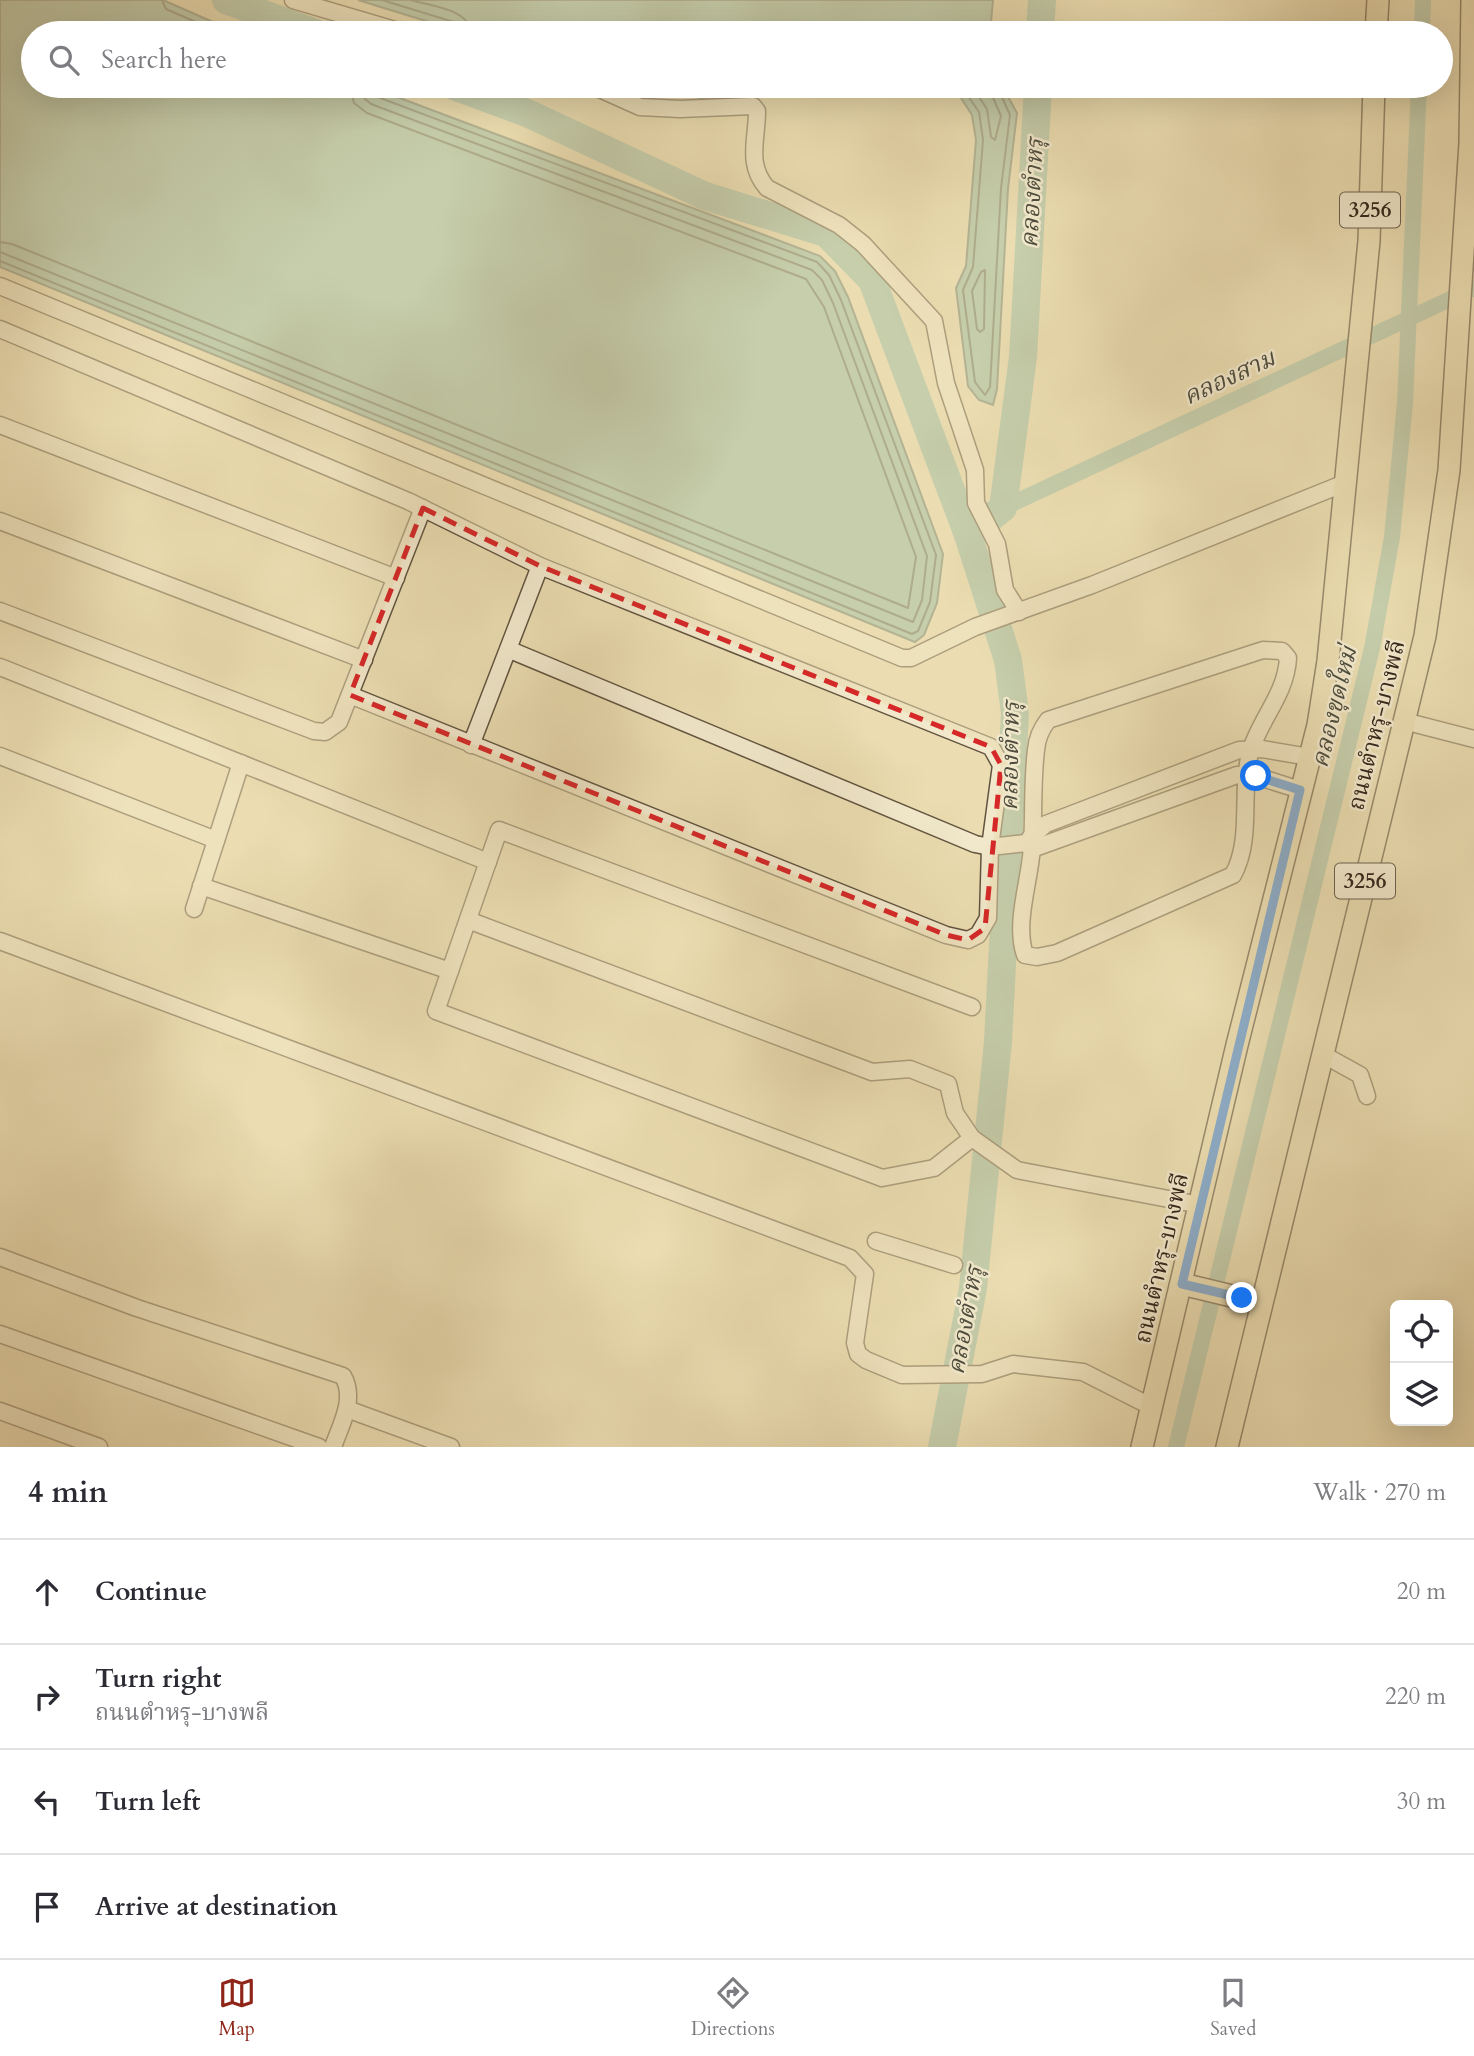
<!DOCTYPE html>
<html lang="en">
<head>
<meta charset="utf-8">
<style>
  :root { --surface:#fff; --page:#f2f2f3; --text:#2b2b33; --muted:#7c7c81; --line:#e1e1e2; --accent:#8f2418 }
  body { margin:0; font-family:Cardo,"Noto Serif Thai",serif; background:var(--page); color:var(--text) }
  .controls { position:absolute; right:21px; bottom:21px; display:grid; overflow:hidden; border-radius:10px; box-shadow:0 7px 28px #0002 }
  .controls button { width:63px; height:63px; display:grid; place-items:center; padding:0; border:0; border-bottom:2px solid var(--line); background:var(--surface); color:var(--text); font:35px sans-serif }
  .stop { position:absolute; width:21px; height:21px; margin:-16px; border:5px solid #1a73e8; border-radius:50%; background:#fff }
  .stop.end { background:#1a73e8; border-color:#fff; box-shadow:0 2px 7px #0008 }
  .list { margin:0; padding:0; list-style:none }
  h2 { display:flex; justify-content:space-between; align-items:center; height:91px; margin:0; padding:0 28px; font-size:30px }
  h2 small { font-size:23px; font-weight:400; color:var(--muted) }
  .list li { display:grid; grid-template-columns:46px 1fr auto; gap:21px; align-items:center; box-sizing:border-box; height:105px; padding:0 28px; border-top:2px solid var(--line) }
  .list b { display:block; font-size:26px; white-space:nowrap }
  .list p { margin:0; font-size:23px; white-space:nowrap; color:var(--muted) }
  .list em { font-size:23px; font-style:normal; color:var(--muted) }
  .icon { flex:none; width:38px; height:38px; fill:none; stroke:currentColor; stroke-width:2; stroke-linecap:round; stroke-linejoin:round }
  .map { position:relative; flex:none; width:1474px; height:1447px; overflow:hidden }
  .search { position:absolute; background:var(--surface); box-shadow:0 7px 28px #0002; left:21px; right:21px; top:21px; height:77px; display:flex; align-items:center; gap:18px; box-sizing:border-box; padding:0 24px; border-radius:38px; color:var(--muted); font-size:26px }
  .sheet { height:511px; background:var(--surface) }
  nav { display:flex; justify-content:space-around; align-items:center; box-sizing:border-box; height:98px; border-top:2px solid var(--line); background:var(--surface); font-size:19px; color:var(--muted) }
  nav a { display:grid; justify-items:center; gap:4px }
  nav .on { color:var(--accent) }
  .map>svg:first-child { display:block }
  .water { fill:#99bda7; stroke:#71816f; stroke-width:2 }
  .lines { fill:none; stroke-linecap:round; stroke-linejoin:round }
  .shore { stroke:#667261; stroke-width:2 }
  .canal { stroke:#99bda7; stroke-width:16 }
  .river { stroke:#99bda7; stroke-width:28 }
  .minor-casing { stroke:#625440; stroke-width:19 }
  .major-casing { stroke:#34261b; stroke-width:24 }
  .minor { stroke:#f2e9cc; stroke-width:16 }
  .major { stroke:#ebddb1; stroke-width:21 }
  .route { stroke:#1a73e8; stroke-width:9 }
  .marked { fill:none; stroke:#d62828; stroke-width:5; stroke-dasharray:14 9; stroke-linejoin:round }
  .labels { text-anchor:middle; stroke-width:5; stroke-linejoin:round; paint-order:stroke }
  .shield { fill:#f2e9cc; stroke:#6d6050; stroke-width:2 }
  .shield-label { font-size:21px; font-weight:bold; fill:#34261b }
  .street-label { font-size:23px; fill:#34261b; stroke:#f2e9cc }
  .water-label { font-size:24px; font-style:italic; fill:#4d4c3e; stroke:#f2e9cc }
</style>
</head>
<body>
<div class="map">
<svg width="1474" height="1447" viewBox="0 0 1474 1447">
  <rect width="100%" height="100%" fill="#ebddb1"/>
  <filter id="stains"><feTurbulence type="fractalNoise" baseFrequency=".00286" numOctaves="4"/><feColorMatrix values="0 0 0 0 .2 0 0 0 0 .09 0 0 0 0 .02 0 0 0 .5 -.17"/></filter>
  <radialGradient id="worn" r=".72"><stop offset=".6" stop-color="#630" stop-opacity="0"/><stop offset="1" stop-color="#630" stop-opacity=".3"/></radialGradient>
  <!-- water -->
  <g class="water">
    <polygon points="0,0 163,0 238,33 33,33 33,86 368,86 820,256 835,271 848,297 943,554 937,603 924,635 915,642 0,267"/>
    <polygon points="358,0 993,0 990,33 465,33"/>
    <polygon points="634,86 818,86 701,98"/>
    <polygon points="942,86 1002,86 1017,113 1008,189 997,389 993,405 979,400 968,386 956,288 966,266 976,140 972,115 956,90"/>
  </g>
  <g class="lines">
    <!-- shore -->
    <g class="shore">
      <polyline points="162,0 166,9 221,33"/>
      <polyline points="382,0 457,23 462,33"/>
      <path d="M411,0C430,6 470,9 471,33"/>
      <polyline points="664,86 701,90 764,86"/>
      <polyline points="961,86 979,112 983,140 973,267 963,290 975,382 985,395 990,387 1001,188 1010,115 997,86"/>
      <polyline points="972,86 987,109 991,137 995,140 1001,116 988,86"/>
      <polyline points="0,242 12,244 908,608 916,557 824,307 806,279 367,113 354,103 350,86"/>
      <polyline points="0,252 913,622 922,600 927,556 833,303 822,280 812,270 371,104 363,97 360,86"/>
      <polyline points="0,261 912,634 918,631 930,602 936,555 841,300 829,275 817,262 375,96 369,86"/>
      <polygon points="985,270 984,329 980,332 977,329 972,291 981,272"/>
    </g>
    <!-- canal -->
    <g class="canal">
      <polyline points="1422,33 1423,0"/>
      <polyline points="1003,508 1474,288"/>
      <polyline points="1176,1447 1372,648 1392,537 1405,403 1419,86"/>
    </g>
    <!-- river -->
    <g class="river">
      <polyline points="226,0 315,33"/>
      <polyline points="1040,33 1042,0"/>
      <polyline points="454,86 527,113 705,196 826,233 872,280 968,535 1008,660 1015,713 998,1042 973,1288 942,1447"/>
      <polyline points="968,535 1003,508 1023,357 1038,86"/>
    </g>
    <!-- minor casing -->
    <g class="minor-casing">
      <g id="minor">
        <polyline points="293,0 405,33"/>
        <path d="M593,86L640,107L680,109L753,106L757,111C757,140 746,164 767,188L839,225L863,244L934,321L946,383L975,470L976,503L997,544L1005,590L1019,612"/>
        <polyline points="0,286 902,658 911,658 975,627 1092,585 1345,483"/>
        <polyline points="0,329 408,501 540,566 991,747 1001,765 990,847 988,918 978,935 968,940 946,935 350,695"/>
        <polyline points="0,425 396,578"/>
        <polyline points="0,521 364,660"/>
        <polyline points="0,611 314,731 325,732 339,722 423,508"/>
        <polyline points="510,650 975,844 990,847 1026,843 1032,849 1237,775 1256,776 1300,790"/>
        <path d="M1263,650L1282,651L1288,658C1286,695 1259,720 1250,753C1240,792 1253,839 1233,875L1057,953L1037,957L1025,955C1014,923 1030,881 1032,847C1034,815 1032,782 1036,750C1037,738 1041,729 1048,720Z"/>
        <polyline points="0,667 488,862"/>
        <polyline points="1404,721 1474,739"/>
        <polyline points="471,745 540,566"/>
        <polyline points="0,756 216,840"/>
        <polyline points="1030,838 1046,824 1239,750 1262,749 1309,757"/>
        <polyline points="201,886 450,971"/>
        <polyline points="194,909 241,763"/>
        <polyline points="468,920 872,1072 910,1069 948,1084 955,1113 972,1138 1017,1170 1200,1205"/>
        <polyline points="0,941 850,1258 865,1274 855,1343 858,1354 866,1360 902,1375 982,1374 1013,1364 1083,1372 1152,1407"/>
        <polyline points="972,1007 499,830 436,1011 882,1178 934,1168 972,1138"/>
        <polyline points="1322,1054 1360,1075 1367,1096"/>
        <polyline points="876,1241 954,1265"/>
        <path d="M0,1257L137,1308L343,1376C356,1399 341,1424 333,1447"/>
        <polyline points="0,1334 319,1447"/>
        <polyline points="347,1409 451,1447"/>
        <polyline points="0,1411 99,1447"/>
      </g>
    </g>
    <!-- major casing -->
    <g class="major-casing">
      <g id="major">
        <polyline points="1376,33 1378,0"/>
        <polyline points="1182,1284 1261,1303"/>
        <polyline points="1142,1447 1237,1045 1318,725 1328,661 1369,241 1374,86"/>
        <polyline points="1227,1447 1425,636 1449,470 1470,143 1472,0"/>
      </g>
    </g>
    <!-- minor -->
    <use href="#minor" class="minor"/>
    <!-- major -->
    <use href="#major" class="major"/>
  </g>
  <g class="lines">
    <!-- route -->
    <polyline class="route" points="1242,1298 1182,1284 1300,790 1256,776"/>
  </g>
  <!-- marked area -->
  <path d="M0 0H1474V1447H0ZM423,508L540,566L991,747L1001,765L985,928L968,940L946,935L350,695Z" fill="#ebddb1" fill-opacity=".55" fill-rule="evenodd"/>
  <path class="marked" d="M423,508L540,566L991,747L1001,765L985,928L968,940L946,935L350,695Z"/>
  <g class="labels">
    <!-- shield labels -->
    <g class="shield">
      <rect x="1340" y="192.5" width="60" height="35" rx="5"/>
      <rect x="1335" y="863.5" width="60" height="35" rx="5"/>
    </g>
    <g class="shield-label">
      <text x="1370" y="217">3256</text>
      <text x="1365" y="888">3256</text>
    </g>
    <!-- street labels -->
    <g class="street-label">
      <text transform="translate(1376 725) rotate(-76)" y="8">ถนนตำหรุ-บางพลี</text>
      <text transform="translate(1161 1258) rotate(-77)" y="8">ถนนตำหรุ-บางพลี</text>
    </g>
    <!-- water labels -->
    <g class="water-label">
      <text transform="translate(1032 193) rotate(-87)" y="8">คลองตำหรุ</text>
      <text transform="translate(1229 377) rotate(-25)" y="8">คลองสาม</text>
      <text transform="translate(1334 707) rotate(-76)" y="8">คลองขุดใหม่</text>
      <text transform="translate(1010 756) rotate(-89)" y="8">คลองตำหรุ</text>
      <text transform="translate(965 1320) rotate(-80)" y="8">คลองตำหรุ</text>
    </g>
  </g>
  <rect width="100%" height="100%" filter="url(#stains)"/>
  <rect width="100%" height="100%" fill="url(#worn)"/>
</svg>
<div class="controls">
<button><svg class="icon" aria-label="locate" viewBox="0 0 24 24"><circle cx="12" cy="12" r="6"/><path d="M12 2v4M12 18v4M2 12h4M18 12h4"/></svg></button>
<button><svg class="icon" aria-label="layers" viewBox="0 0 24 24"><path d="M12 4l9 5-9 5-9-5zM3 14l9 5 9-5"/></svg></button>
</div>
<div class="stop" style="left:1256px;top:776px"></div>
<div class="stop end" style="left:1242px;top:1298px"></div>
<div class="search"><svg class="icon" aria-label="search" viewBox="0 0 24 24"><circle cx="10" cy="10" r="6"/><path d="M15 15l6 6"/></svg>Search here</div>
</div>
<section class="sheet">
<h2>4 min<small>Walk · 270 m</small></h2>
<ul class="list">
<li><svg class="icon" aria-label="ahead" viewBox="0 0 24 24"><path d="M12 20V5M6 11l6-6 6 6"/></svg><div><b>Continue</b></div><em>20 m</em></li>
<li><svg class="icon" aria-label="right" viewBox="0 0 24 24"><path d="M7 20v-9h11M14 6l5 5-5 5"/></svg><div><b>Turn right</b><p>ถนนตำหรุ-บางพลี</p></div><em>220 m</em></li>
<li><svg class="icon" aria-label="left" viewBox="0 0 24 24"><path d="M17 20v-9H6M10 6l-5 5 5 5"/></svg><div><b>Turn left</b></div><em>30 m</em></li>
<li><svg class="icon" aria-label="arrive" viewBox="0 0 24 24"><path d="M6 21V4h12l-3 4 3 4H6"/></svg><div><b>Arrive at destination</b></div></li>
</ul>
</section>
<nav>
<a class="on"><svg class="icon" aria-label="map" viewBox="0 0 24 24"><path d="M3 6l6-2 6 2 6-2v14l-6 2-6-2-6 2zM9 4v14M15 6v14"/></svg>Map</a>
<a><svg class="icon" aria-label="directions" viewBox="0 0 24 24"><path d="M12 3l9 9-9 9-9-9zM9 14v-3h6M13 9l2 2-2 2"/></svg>Directions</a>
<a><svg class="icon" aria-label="saved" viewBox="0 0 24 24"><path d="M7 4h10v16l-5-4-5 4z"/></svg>Saved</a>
</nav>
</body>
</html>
